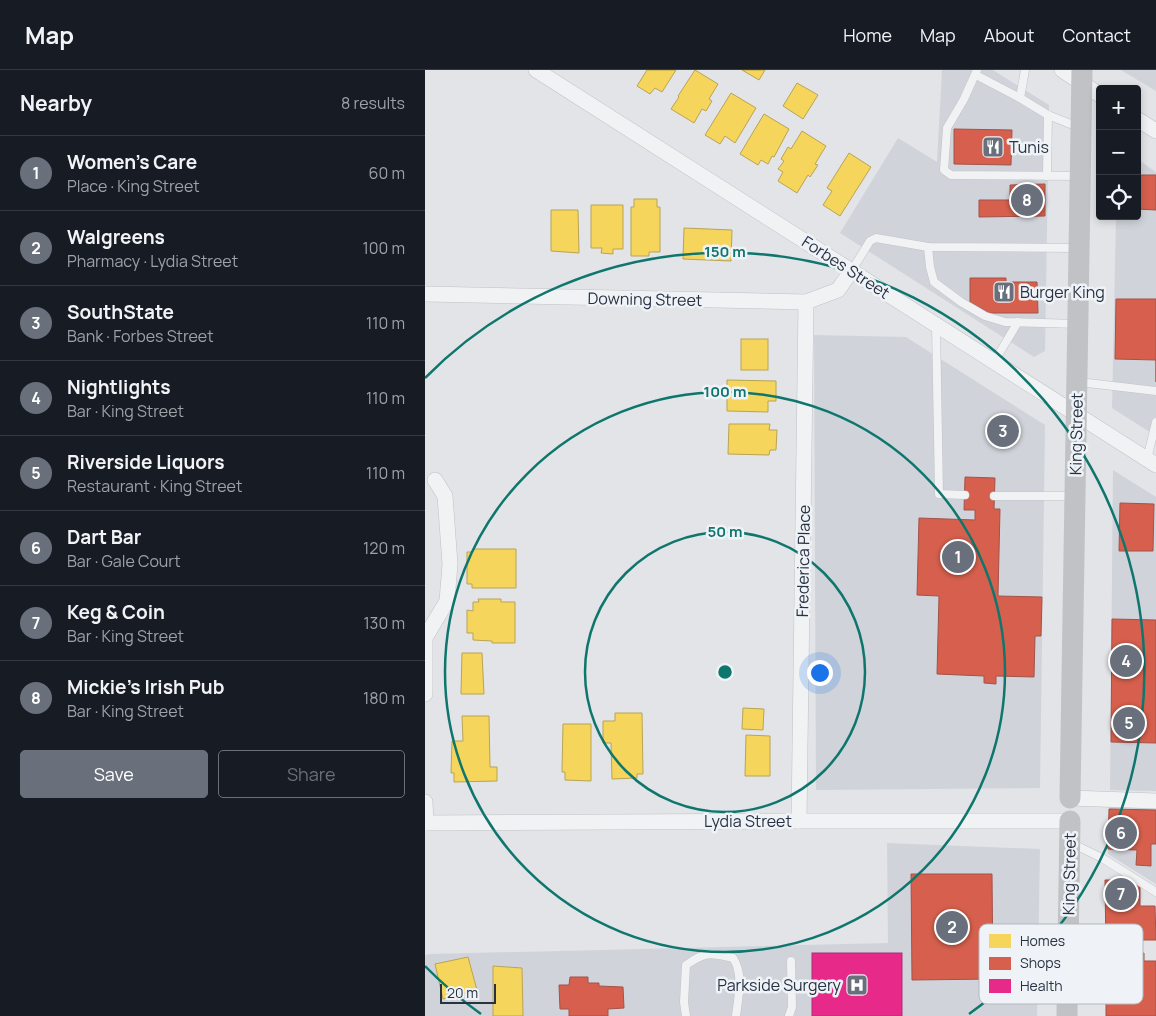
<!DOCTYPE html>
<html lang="en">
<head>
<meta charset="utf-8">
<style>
  :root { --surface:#171b24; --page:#242831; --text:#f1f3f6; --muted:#9ea1a6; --line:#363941; --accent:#69707b }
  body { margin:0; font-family:Manrope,sans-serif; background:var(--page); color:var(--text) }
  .controls { position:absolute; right:15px; top:15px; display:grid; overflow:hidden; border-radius:5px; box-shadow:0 2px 8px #0003 }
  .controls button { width:45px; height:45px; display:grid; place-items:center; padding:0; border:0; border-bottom:1px solid var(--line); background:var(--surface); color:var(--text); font:25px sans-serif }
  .scale { position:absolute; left:15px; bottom:12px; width:56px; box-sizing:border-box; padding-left:5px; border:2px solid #283241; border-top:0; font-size:14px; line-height:18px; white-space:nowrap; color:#283241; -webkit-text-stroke:4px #eff3f7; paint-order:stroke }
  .you { position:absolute; left:394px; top:602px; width:18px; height:18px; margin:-12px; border:4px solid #fff; border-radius:50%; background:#1a73e8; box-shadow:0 0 0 8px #1a73e833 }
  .badge { display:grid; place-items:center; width:32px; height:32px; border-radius:50%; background:var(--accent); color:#fff; font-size:16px; font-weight:700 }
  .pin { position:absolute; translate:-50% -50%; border:2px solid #fff; box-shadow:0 1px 5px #0006 }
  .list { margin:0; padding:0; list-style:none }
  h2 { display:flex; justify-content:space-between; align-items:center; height:65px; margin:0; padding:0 20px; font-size:21px }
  h2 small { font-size:16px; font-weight:400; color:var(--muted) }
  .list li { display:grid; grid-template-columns:32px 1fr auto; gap:15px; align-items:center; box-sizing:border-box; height:75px; padding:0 20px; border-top:1px solid var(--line) }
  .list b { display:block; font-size:19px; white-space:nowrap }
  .list p { margin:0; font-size:16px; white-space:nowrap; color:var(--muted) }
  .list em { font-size:16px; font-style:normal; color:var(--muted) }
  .actions { display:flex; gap:10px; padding:15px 20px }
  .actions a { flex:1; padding:11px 0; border:1px solid var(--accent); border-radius:5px; text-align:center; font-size:18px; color:var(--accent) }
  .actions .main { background:var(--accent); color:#fff }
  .icon { flex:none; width:28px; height:28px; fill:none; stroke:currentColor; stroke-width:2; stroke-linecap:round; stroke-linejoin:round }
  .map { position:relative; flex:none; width:731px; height:946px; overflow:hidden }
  header { display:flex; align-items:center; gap:30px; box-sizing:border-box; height:70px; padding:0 25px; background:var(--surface); border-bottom:1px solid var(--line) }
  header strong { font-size:24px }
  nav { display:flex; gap:28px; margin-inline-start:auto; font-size:18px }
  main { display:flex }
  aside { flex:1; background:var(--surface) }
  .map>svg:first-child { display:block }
  .built { fill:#d0d4da }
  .homes { fill:#f6d55c; stroke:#b8a454 }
  .shops { fill:#d6604d; stroke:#a25249 }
  .health { fill:#e7298a; stroke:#ae2c74 }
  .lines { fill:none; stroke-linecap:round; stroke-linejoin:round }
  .service-casing { stroke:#c0c2c5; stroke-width:9 }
  .minor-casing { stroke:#c0c2c5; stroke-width:16 }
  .service { stroke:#f1f2f4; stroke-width:8 }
  .minor { stroke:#f1f2f4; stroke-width:15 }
  .secondary { stroke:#c0c2c6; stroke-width:21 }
  .ring { fill:none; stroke:#0f766e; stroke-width:2.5 }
  .labels { text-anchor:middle; stroke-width:5; stroke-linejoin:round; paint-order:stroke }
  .poi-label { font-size:16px; fill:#283241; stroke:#eff3f7; text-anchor:start }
  .street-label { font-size:16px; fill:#283241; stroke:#eff3f7 }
  .key { fill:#eff3f7; stroke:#b3b9c0; stroke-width:1 }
  .key-label { font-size:14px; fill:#283241 }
  .centre { fill:#0f766e; stroke:#eff3f7; stroke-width:2.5 }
  .ring-label { font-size:15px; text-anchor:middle; font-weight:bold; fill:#0f766e; stroke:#eff3f7; stroke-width:5; stroke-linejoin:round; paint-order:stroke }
</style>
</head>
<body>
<header>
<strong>Map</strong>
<nav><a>Home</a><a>Map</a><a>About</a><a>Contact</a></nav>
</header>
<main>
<aside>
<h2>Nearby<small>8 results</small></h2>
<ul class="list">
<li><span class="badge">1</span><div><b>Women's Care</b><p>Place · King Street</p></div><em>60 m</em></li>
<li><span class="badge">2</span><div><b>Walgreens</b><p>Pharmacy · Lydia Street</p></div><em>100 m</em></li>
<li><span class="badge">3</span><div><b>SouthState</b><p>Bank · Forbes Street</p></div><em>110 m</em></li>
<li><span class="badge">4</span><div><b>Nightlights</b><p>Bar · King Street</p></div><em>110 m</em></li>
<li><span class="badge">5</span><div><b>Riverside Liquors</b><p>Restaurant · King Street</p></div><em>110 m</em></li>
<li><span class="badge">6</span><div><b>Dart Bar</b><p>Bar · Gale Court</p></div><em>120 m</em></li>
<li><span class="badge">7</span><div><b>Keg &amp; Coin</b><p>Bar · King Street</p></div><em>130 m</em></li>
<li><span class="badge">8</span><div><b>Mickie's Irish Pub</b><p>Bar · King Street</p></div><em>180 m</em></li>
</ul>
<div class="actions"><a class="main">Save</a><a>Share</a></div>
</aside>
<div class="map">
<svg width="731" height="946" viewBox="0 0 731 946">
  <rect width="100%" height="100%" fill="#e2e4e7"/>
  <!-- built -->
  <g class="built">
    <polygon points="517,0 568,0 624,35 620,281 609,287 415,163 473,68 512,92"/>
    <polygon points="696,0 731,0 731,21"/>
    <polygon points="712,89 731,102 731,366 687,338 691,146 712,146"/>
    <polygon points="389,265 481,267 620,355 615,718 391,720"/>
    <polygon points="688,400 731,427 731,721 685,720"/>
    <polygon points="684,735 731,736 731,814 683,784"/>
    <polygon points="462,773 615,779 612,946 0,946 0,885 6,884 463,873"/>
  </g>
  <!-- homes -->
  <g class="homes">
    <polygon points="222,0 251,0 237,22 230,18 225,24 212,16"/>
    <polygon points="270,0 293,14 284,29 287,31 281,41 277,39 269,53 246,39 254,27 253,26"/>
    <polygon points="317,0 340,0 334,10"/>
    <polygon points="372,13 393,25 378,49 358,36"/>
    <polygon points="306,23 331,38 310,73 300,66 295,74 280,65"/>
    <polygon points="339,44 364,59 349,87 347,86 343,94 336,90 333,95 315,84"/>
    <polygon points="377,61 401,76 390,94 393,95 385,107 383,105 372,123 353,111 358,102 353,99 359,91 356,89 363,77 366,79"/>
    <polygon points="424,83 446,97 415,146 398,135 407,121 402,118"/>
    <polygon points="209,129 232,129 232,137 235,137 235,182 224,182 224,186 206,186 206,137 209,137"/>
    <polygon points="166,135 198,135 198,179 188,179 188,184 176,183 177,178 166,178"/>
    <polygon points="126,140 153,140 154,183 126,181"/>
    <polygon points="259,158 307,160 306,191 258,189"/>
    <rect x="316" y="269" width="27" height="31"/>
    <polygon points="302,310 351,311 351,331 343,331 343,342 302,341"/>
    <polygon points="304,354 345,354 344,360 352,360 351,380 345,380 344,385 303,384"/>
    <polygon points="48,479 91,479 91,518 47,518 47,514 42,514 42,482 48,482"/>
    <polygon points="53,529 76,529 76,532 90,532 90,573 67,573 67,571 48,570 48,563 42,563 42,540 48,541 48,532 54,532"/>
    <polygon points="37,583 57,583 59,624 36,624"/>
    <polygon points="318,638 339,639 338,660 317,659"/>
    <polygon points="190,643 217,643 218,704 212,704 212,708 187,709 186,673 178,673 178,651 190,651"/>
    <polygon points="37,646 64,646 65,697 72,697 72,711 29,712 29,703 26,703 27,671 38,671"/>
    <polygon points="138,654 166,654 166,711 140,710 140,702 137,702"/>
    <polygon points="321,665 345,666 345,706 320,706"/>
    <polygon points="43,887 52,920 18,929 10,894"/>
    <polygon points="68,896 97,898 98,946 68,946"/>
  </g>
  <!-- shops -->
  <g class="shops">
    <polygon points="529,59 587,60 586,95 529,94"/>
    <polygon points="712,105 731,105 731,140 712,139"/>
    <polygon points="620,114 620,146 554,147 554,130 585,130 585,115"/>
    <polygon points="545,208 581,208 581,212 612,212 613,243 564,243 545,232"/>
    <polygon points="691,229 731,229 731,312 731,290 690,289"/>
    <polygon points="540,407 570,408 569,439 575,439 573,526 617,527 616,566 610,566 609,607 571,606 571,614 559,613 559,606 512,604 514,526 492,525 494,448 550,450 550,440 539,440"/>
    <polygon points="695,433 729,434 728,481 694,481"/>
    <polygon points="687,549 731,550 731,673 686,672"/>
    <polygon points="684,739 731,740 731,774 726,774 726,796 711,795 712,780 683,779"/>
    <polygon points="486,804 567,804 568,909 487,910"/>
    <polygon points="680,810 706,810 715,816 715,836 730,836 731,870 713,870 713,883 681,883"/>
    <polygon points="681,883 719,883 719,891 731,891 731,946 681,946"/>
    <polygon points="145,907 163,907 163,913 174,913 174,916 198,917 199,938 183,939 183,946 144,946 144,939 135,939 134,915 144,915"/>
  </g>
  <!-- health -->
  <rect class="health" x="387" y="883" width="90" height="63"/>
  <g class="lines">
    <!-- service casing -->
    <g class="service-casing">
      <g id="service">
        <polyline points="552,0 539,29 522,58 519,100 526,105 654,106"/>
        <polyline points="551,5 595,28 600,0"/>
        <polyline points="595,28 623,45 653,57"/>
        <polyline points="622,106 623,45"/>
        <polyline points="503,177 505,197 509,212 536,232 560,246 580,252 653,254"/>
        <polyline points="427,200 445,171 451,168 503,177 652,178"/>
        <polyline points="511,255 514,424 540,425"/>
        <polyline points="569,292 593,252"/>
        <polyline points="654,312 731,321"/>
        <polyline points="722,389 731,352"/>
        <polyline points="569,426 648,426"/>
        <polyline points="646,773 677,788 731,822"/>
        <path d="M261,946L259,932L261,895C281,881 285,883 308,888C319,904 313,928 311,946"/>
        <polyline points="364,946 367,937 366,891"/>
      </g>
    </g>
    <!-- minor casing -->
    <g class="minor-casing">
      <g id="minor">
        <polyline points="111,0 731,395"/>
        <polyline points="637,0 675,25"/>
        <polyline points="712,49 731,61"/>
        <polyline points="0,224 381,232 413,220 427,200"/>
        <polyline points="0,624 0,568 22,531 25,494 20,426 10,410"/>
        <polyline points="645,728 731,731"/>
        <polyline points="0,732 1,753"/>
        <polyline points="374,751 381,232"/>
        <polyline points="0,753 374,751 645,751"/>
      </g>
    </g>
    <!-- service -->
    <use href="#service" class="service"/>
    <!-- minor -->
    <use href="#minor" class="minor"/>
    <!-- secondary -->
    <g class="secondary">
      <polyline points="645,728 657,0"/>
      <polyline points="642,946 645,751"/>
    </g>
  </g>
  <!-- distance rings -->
  <g class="ring">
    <circle cx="300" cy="602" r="140"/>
    <circle cx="300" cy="602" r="280"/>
    <path d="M56 944A420 420 0 0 1 0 896M0 308A420 420 0 1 1 544 944"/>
  </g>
  <!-- icons -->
  <defs>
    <g id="restaurant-square" transform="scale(1.125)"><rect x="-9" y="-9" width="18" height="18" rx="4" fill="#69707b" stroke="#eff3f7"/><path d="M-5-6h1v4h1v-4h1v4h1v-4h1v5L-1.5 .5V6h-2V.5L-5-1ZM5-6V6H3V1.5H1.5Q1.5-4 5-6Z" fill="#fff"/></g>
    <g id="hospital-square" transform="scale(1.125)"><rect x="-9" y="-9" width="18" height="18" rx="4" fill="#69707b" stroke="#eff3f7"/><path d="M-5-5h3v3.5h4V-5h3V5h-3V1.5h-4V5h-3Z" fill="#fff"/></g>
  </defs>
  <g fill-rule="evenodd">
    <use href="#restaurant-square" x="568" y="77"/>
    <use href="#restaurant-square" x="579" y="222"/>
    <use href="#hospital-square" x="432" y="915"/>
  </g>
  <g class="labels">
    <!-- poi labels -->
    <g class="poi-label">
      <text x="584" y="83">Tunis</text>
      <text x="595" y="228">Burger King</text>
      <text x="416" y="921" text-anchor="end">Parkside Surgery</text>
    </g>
    <!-- street labels -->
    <g class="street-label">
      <text transform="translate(421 197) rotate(33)" y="6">Forbes Street</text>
      <text transform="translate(220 229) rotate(1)" y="6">Downing Street</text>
      <text transform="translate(651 364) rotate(-89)" y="6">King Street</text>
      <text transform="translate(378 491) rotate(-89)" y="6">Frederica Place</text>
      <text x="323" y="757">Lydia Street</text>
      <text transform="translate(644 804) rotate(-89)" y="6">King Street</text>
    </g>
  </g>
  <!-- legend -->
  <rect x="554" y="854" width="164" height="80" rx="8" class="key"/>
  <rect x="564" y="864" width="22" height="14" fill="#f6d55c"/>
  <rect x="564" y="887" width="22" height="13" fill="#d6604d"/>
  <rect x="564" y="909" width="22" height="14" fill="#e7298a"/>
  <g class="key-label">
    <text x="595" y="876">Homes</text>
    <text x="595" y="898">Shops</text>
    <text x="595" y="921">Health</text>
  </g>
  <circle cx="300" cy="602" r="8" class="centre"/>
  <g class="ring-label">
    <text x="300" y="187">150 m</text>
    <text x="300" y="327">100 m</text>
    <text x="300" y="467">50 m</text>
  </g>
</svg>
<div class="controls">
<button>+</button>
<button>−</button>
<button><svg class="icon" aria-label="locate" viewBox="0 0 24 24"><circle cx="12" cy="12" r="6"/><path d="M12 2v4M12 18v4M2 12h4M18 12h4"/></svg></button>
</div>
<div class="scale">20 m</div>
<div class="you"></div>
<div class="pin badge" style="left:533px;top:487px">1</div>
<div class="pin badge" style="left:527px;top:857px">2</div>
<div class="pin badge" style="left:578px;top:361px">3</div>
<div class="pin badge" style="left:701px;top:591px">4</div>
<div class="pin badge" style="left:704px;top:653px">5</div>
<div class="pin badge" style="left:696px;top:763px">6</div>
<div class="pin badge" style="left:696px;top:824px">7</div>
<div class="pin badge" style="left:602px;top:130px">8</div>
</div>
</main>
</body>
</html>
